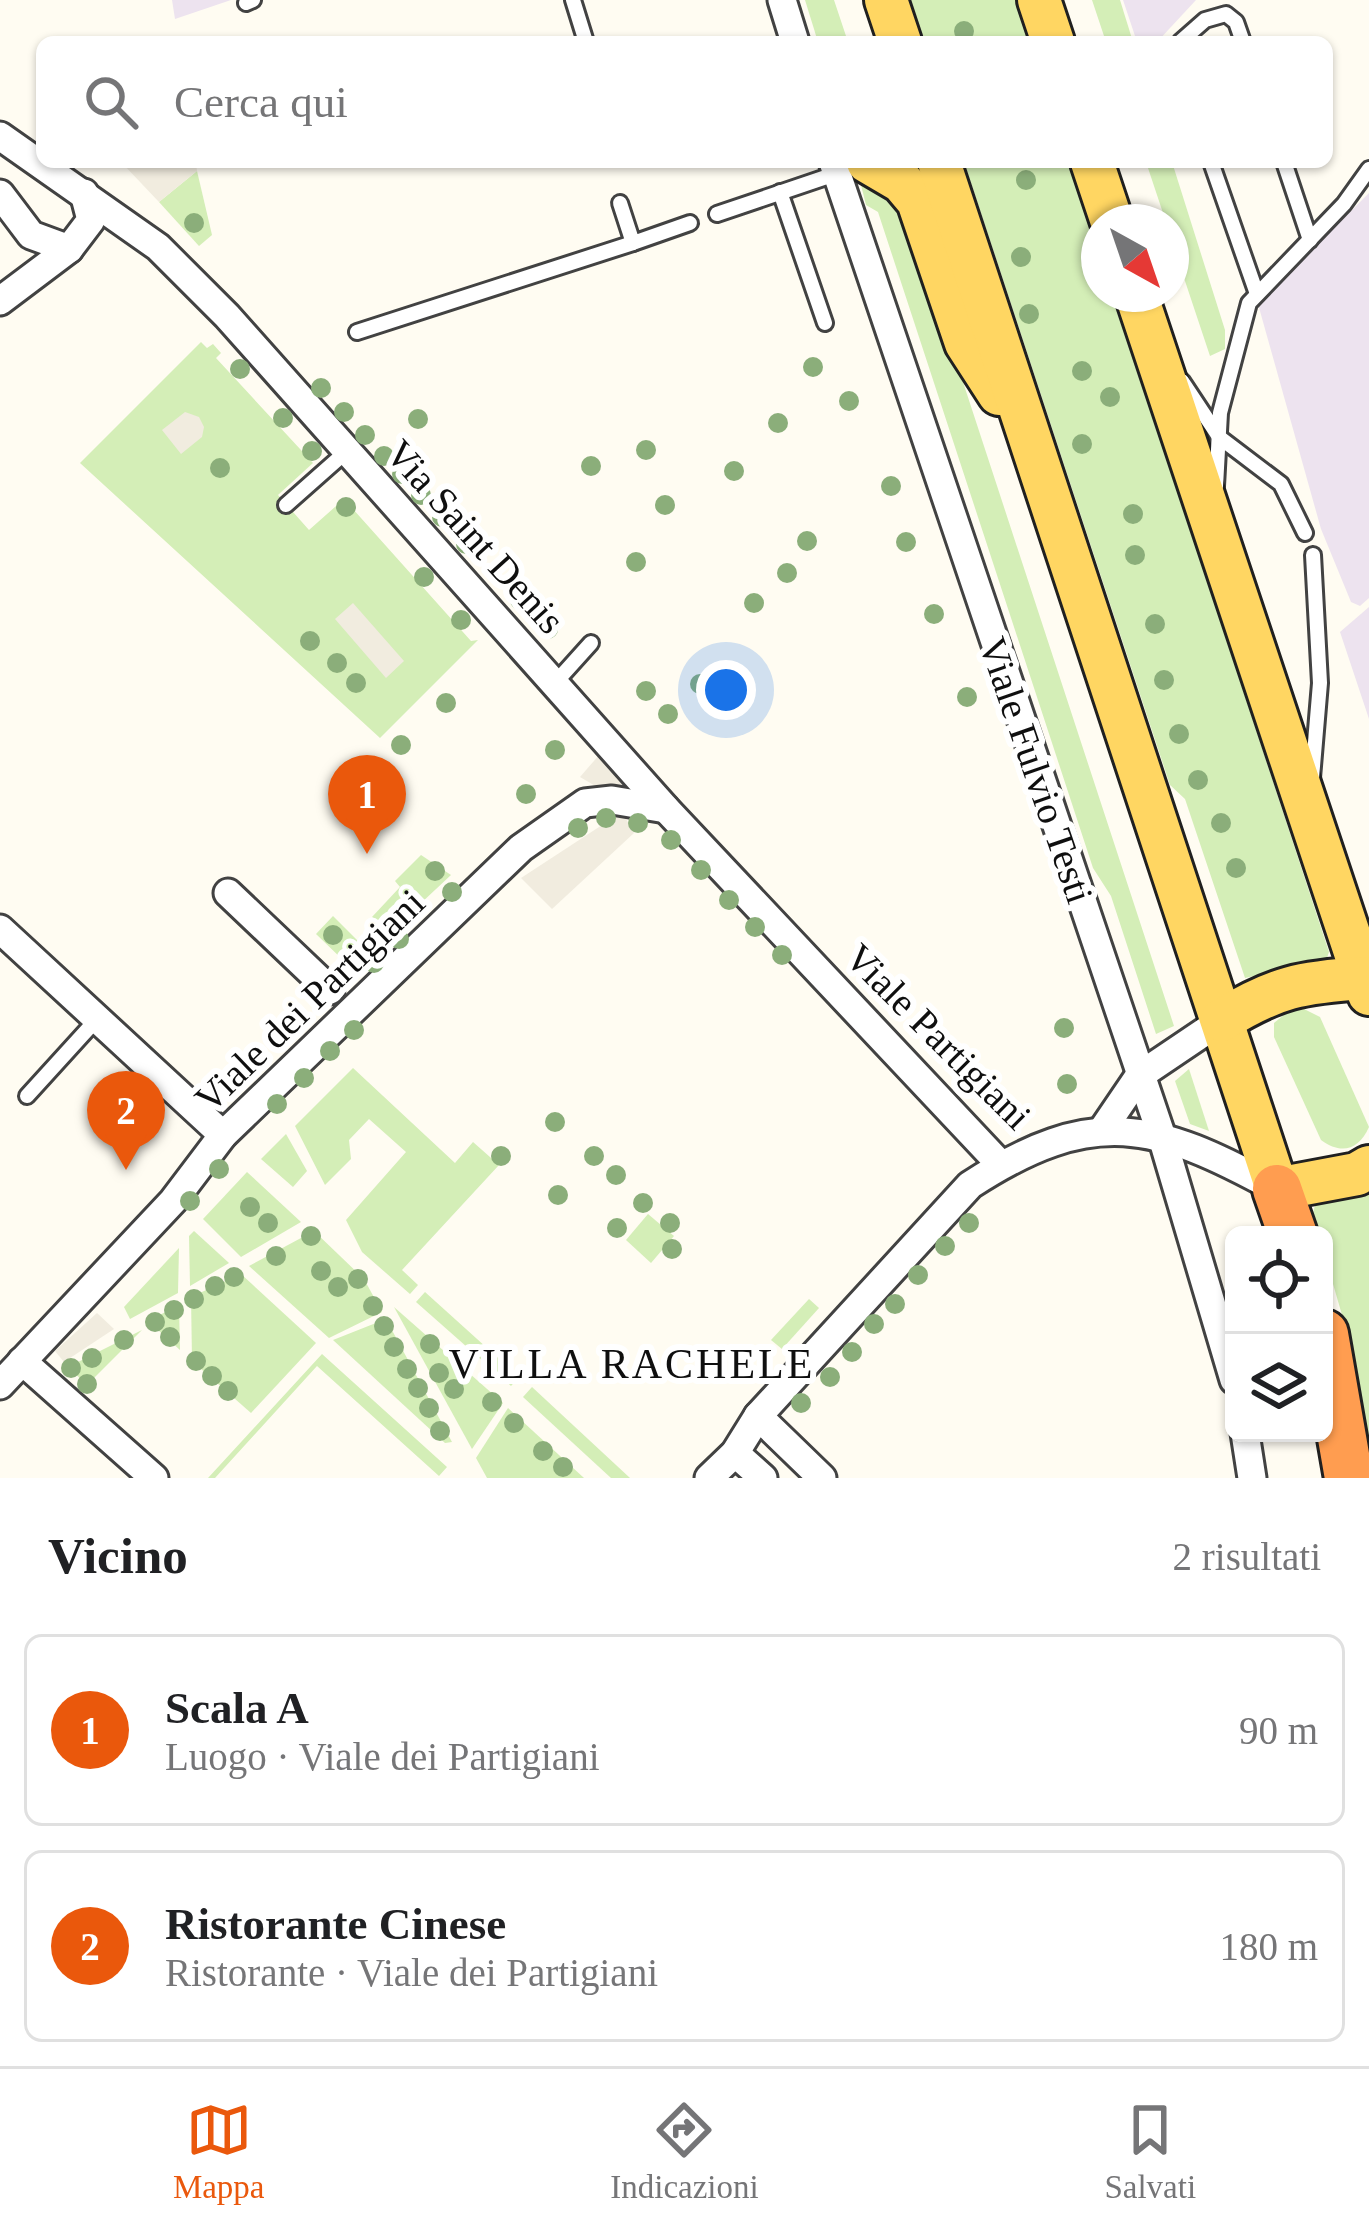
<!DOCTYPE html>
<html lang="it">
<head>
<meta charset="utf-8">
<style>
  :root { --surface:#fff; --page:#f2f2f2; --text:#202124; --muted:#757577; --line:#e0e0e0; --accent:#ea580c }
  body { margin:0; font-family:Georgia,serif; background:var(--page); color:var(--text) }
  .controls { position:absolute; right:36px; bottom:36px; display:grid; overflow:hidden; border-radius:18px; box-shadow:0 3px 9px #0004 }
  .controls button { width:108px; height:108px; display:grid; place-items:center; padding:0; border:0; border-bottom:3px solid var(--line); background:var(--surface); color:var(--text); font:60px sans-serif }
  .compass { position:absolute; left:1081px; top:204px; width:108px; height:108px; border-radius:50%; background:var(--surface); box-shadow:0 3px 9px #0004; rotate:140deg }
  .you { position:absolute; left:726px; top:690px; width:42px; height:42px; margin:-30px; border:9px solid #fff; border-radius:50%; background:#1a73e8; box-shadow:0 0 0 18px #1a73e833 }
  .badge { display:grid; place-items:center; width:78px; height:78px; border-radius:50%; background:var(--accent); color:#fff; font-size:39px; font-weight:700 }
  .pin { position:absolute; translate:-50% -99px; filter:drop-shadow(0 3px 6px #0008) }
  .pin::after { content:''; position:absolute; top:63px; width:42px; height:36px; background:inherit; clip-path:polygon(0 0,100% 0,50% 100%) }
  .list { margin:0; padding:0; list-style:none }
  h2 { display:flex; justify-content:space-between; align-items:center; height:156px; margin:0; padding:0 48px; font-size:51px }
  h2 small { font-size:39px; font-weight:400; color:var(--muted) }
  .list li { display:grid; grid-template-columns:78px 1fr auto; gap:36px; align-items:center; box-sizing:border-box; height:192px; margin:0 24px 24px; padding:0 24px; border:3px solid var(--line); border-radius:18px }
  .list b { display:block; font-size:45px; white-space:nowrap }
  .list p { margin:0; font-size:39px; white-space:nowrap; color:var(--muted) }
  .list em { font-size:39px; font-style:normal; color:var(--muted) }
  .icon { flex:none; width:66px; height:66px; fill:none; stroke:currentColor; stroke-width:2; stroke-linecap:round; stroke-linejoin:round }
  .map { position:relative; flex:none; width:1369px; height:1478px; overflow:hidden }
  .search { position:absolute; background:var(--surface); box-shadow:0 3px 9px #0004; left:36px; right:36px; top:36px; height:132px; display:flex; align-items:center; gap:30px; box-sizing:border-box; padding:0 42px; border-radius:18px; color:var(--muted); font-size:45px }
  .sheet { height:588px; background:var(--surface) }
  nav { display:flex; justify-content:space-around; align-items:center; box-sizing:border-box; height:168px; border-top:3px solid var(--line); background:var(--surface); font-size:33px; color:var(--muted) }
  nav a { display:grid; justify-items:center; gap:6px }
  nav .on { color:var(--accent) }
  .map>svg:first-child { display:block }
  .industrial { fill:#ede3ef }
  .green { fill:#d4eeb7 }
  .plaza { fill:#f1ecdf }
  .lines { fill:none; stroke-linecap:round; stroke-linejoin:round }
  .lane-casing { stroke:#424242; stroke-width:20 }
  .street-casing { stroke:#424242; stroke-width:33 }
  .primary-casing { stroke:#202020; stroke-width:48 }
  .highway-casing { stroke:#202020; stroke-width:54 }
  .lane { stroke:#fff; stroke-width:14 }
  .street { stroke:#fff; stroke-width:27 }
  .primary { stroke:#ffd662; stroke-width:42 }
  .highway { stroke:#ff9d50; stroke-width:48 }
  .tree { fill:#8bae7a }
  .labels { text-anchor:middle; stroke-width:12; stroke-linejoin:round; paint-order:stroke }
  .street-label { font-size:39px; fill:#0f0f0f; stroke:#fff }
  .neighbourhood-label { font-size:42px; letter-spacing:3px; fill:#0f0f0f; stroke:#fff }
</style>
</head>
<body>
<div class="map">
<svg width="1369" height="1478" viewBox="0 0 1369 1478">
  <rect width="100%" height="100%" fill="#fffcf2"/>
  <!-- industrial -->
  <g class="industrial">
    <polygon points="172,0 231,0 175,19"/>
    <polygon points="1123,0 1196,0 1157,42 1137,42"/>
    <polygon points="1369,193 1369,598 1360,606 1351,602 1321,529 1258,304"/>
    <polygon points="1369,607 1369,719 1340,632"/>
  </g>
  <!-- green -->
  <g class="green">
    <polygon points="805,0 834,0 848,42 818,42"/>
    <polygon points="910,0 1016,0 1030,42 924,42"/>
    <polygon points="1092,0 1120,0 1133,42 1106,42"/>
    <polygon points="964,162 1070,162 1099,251 1099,294 1113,294 1329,952 1326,961 1245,978 1185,799 1170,785"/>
    <polygon points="1146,162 1172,162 1225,330 1225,349 1210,356 1171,239 1171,222 1166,222"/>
    <polygon points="197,171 212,235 199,246 159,202"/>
    <polygon points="861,185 893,189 905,205 1174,1026 1156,1034 1111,896 1093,868 878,212 866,205"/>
    <polygon points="201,342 207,348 213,344 221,353 216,358 313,463 278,495 309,530 344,499 471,641 478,640 380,738 80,463"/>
    <polygon points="421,855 451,875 389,933 372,917 400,887 395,881"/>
    <polygon points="333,916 369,952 363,958 355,950 344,961 316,934"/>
    <path d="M1296,1005L1320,1017L1369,1127C1359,1150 1341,1155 1321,1140L1274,1037V1023Z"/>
    <polygon points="353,1068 455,1163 473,1142 499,1165 402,1270 418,1285 410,1294 362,1252 346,1220 406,1152 369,1119 349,1140 351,1159 325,1185 295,1126"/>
    <polygon points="1189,1069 1209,1131 1190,1124 1175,1081"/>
    <polygon points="286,1134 307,1171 293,1187 261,1159"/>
    <polygon points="247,1172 301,1222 241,1257 203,1219"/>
    <polygon points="1369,1187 1369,1450 1356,1363 1324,1253 1324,1235 1319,1235 1313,1213 1316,1201"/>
    <polygon points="648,1214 674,1236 651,1263 626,1240"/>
    <polygon points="194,1231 229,1263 190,1286 189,1236"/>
    <polygon points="314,1231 364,1279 382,1312 329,1338 249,1266"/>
    <polygon points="179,1248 178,1293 130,1319 124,1307"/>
    <polygon points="241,1274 316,1343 251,1413 192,1361 191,1297"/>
    <polygon points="425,1292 519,1377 511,1386 416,1302"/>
    <polygon points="809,1299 819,1308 782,1349 771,1340"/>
    <polygon points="179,1305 180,1350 148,1321"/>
    <polygon points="394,1307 503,1403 472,1449"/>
    <polygon points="386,1319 452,1442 445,1443 333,1340"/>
    <polygon points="142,1330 87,1385 68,1367"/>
    <polygon points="322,1354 447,1467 439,1476 317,1366 215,1478 208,1478"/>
    <polygon points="532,1387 630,1478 611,1478 523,1397"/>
    <polygon points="508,1408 584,1478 487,1478 476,1458"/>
  </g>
  <!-- plaza -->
  <g class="plaza">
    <polygon points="196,162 197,171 159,202 123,164"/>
    <polygon points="185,412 199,417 204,427 202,437 181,454 162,430"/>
    <polygon points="353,603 404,661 386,678 335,619"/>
    <polygon points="600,754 633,791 604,791 580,777"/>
    <polygon points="622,812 634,833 552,909 521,878"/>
    <polygon points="97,1313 114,1329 64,1362 55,1351"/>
  </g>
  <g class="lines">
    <!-- lane casing -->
    <g class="lane-casing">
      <g id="lane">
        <polyline points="573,0 586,42"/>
        <polyline points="246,3 253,0"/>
        <polyline points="1180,42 1205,20 1226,14 1236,22 1243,42"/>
        <polyline points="1211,162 1257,294"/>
        <polyline points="1284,162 1310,240"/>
        <polyline points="780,192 825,323"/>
        <polyline points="620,203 633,243 690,223"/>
        <polyline points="717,214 841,172"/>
        <polyline points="357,332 633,243"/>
        <polyline points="1182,381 1219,437 1281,484 1305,533"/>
        <polyline points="1216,486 1220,413 1249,303 1344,204 1369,169"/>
        <polyline points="286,505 347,451"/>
        <polyline points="555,683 591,643"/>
        <polyline points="1312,778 1320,683 1313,555"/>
        <polyline points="27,1096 97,1019"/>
      </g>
    </g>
    <!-- street casing -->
    <g class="street-casing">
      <g id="street">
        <polyline points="782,0 795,42"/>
        <polyline points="0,136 158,247 227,316 666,809 1001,1165"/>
        <polyline points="833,162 1162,1137 1234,1380"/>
        <polyline points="0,194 31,235 69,249"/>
        <polyline points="0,301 69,249 91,220 84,193"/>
        <polyline points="228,893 330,990"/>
        <polyline points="0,929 223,1135"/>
        <polyline points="1103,1129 1139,1076 1222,1020"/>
        <polyline points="22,1361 154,1478"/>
        <polyline points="0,1385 173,1201 223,1135 521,848 585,803 612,800 666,809"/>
        <polyline points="758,1416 822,1478"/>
        <polyline points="1245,1433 1252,1478"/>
        <polyline points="735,1453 763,1478"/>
        <path d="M709,1478L735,1453L758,1416L970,1185C1093,1105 1155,1122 1277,1189"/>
      </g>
    </g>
    <!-- primary casing -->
    <g class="primary-casing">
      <g id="primary">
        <polyline points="886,0 900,42"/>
        <polyline points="1039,0 1053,42"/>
        <polyline points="868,162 902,182 918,201 966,343 999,394"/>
        <polyline points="939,162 1277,1189 1357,1174 1369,1167"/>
        <polyline points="1092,162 1112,222"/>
        <polyline points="1136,294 1369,994"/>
        <path d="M1222,1020C1275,987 1302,982 1364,978"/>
      </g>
    </g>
    <!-- highway casing -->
    <g class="highway-casing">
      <g id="highway">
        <polyline points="1277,1189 1293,1235"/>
        <polyline points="1324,1334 1349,1478"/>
      </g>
    </g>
    <!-- lane -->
    <use href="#lane" class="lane"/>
    <!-- street -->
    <use href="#street" class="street"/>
    <!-- primary -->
    <use href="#primary" class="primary"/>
    <!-- highway -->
    <use href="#highway" class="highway"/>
  </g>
  <!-- trees -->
  <g class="tree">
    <circle cx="964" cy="31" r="10"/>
    <circle cx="1026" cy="180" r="10"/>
    <circle cx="194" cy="223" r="10"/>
    <circle cx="1021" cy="257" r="10"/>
    <circle cx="1029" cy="314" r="10"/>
    <circle cx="813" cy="367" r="10"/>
    <circle cx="240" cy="369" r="10"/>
    <circle cx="1082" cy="371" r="10"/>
    <circle cx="321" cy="388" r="10"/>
    <circle cx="1110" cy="397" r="10"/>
    <circle cx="849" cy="401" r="10"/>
    <circle cx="344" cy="412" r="10"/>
    <circle cx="283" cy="418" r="10"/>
    <circle cx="418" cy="419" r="10"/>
    <circle cx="778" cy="423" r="10"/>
    <circle cx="365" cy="435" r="10"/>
    <circle cx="1082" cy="444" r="10"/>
    <circle cx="646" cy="450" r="10"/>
    <circle cx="312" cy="451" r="10"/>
    <circle cx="384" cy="456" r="10"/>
    <circle cx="591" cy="466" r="10"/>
    <circle cx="220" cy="468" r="10"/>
    <circle cx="734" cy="471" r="10"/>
    <circle cx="402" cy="474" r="10"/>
    <circle cx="891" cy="486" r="10"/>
    <circle cx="421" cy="495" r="10"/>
    <circle cx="665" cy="505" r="10"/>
    <circle cx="346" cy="507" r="10"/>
    <circle cx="1133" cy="514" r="10"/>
    <circle cx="442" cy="517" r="10"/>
    <circle cx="807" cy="541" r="10"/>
    <circle cx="906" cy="542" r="10"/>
    <circle cx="466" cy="544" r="10"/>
    <circle cx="1135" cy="555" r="10"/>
    <circle cx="636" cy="562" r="10"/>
    <circle cx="787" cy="573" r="10"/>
    <circle cx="424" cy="577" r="10"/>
    <circle cx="520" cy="600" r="10"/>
    <circle cx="754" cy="603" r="10"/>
    <circle cx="934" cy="614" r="10"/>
    <circle cx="461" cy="620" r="10"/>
    <circle cx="1155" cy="624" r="10"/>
    <circle cx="548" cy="629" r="10"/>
    <circle cx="310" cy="641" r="10"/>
    <circle cx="337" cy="663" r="10"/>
    <circle cx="1164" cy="680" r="10"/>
    <circle cx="356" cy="683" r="10"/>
    <circle cx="700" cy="684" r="10"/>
    <circle cx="646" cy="691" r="10"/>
    <circle cx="967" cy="697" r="10"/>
    <circle cx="446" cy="703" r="10"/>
    <circle cx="668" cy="714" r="10"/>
    <circle cx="1179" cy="734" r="10"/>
    <circle cx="401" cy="745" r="10"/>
    <circle cx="555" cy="750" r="10"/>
    <circle cx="1198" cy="780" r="10"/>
    <circle cx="526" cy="794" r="10"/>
    <circle cx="606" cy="818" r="10"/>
    <circle cx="638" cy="823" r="10"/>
    <circle cx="1221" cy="823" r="10"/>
    <circle cx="578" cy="828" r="10"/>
    <circle cx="671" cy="840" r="10"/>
    <circle cx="1236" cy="868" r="10"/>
    <circle cx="701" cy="870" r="10"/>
    <circle cx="435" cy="871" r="10"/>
    <circle cx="452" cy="892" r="10"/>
    <circle cx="729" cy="900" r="10"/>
    <circle cx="755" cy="927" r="10"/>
    <circle cx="333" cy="935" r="10"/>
    <circle cx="399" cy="939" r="10"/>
    <circle cx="782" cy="955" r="10"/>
    <circle cx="374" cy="963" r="10"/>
    <circle cx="1064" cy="1028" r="10"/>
    <circle cx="354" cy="1030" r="10"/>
    <circle cx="330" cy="1051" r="10"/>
    <circle cx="304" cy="1078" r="10"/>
    <circle cx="1067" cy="1084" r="10"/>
    <circle cx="277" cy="1104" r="10"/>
    <circle cx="555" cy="1122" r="10"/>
    <circle cx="501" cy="1156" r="10"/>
    <circle cx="594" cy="1156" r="10"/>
    <circle cx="219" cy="1169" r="10"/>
    <circle cx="616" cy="1175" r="10"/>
    <circle cx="558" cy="1195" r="10"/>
    <circle cx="190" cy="1201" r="10"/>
    <circle cx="643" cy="1203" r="10"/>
    <circle cx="250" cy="1207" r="10"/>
    <circle cx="268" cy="1223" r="10"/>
    <circle cx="670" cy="1223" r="10"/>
    <circle cx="969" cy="1223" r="10"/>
    <circle cx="617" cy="1228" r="10"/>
    <circle cx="311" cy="1236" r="10"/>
    <circle cx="945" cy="1246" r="10"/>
    <circle cx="672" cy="1249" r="10"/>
    <circle cx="276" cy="1256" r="10"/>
    <circle cx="321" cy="1271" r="10"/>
    <circle cx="918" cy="1275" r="10"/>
    <circle cx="234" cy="1277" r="10"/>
    <circle cx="358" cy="1279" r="10"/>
    <circle cx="215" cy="1286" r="10"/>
    <circle cx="338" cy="1287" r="10"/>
    <circle cx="194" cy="1299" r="10"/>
    <circle cx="895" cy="1304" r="10"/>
    <circle cx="373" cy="1306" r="10"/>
    <circle cx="174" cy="1310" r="10"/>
    <circle cx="155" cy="1322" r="10"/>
    <circle cx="874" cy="1324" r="10"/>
    <circle cx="384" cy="1326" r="10"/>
    <circle cx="170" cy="1337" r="10"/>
    <circle cx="124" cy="1340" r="10"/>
    <circle cx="430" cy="1344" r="10"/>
    <circle cx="394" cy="1347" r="10"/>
    <circle cx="852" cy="1352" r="10"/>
    <circle cx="92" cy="1358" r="10"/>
    <circle cx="196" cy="1361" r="10"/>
    <circle cx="71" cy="1368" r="10"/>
    <circle cx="407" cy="1369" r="10"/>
    <circle cx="439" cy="1373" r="10"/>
    <circle cx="212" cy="1376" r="10"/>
    <circle cx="830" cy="1377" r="10"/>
    <circle cx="87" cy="1384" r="10"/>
    <circle cx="418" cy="1388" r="10"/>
    <circle cx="454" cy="1389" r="10"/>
    <circle cx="228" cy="1391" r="10"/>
    <circle cx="492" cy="1402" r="10"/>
    <circle cx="801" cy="1403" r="10"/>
    <circle cx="429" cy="1408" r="10"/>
    <circle cx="514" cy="1423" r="10"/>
    <circle cx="440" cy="1431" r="10"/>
    <circle cx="543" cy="1451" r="10"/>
    <circle cx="563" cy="1467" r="10"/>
  </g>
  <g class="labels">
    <!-- street labels -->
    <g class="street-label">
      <text transform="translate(476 536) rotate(48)" y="14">Via Saint Denis</text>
      <text transform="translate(1037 770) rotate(71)" y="14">Viale Fulvio Testi</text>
      <text transform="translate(309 1000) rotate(-44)" y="14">Viale dei Partigiani</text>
      <text transform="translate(939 1036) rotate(45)" y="14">Viale Partigiani</text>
    </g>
    <!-- neighbourhood labels -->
    <g class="neighbourhood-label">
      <text x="632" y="1378">VILLA RACHELE</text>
    </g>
  </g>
</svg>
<div class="controls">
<button><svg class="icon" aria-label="locate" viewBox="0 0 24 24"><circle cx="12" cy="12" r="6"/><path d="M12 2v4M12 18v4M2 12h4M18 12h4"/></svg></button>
<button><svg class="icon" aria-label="layers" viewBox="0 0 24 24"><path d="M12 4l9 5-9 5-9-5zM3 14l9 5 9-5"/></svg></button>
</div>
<svg class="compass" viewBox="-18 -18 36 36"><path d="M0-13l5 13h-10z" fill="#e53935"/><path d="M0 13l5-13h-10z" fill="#757577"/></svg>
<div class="you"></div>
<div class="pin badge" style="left:367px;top:854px">1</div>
<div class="pin badge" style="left:126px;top:1170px">2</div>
<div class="search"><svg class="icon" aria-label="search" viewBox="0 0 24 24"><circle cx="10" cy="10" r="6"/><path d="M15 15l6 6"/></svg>Cerca qui</div>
</div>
<section class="sheet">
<h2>Vicino<small>2 risultati</small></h2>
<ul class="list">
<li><span class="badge">1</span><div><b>Scala A</b><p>Luogo · Viale dei Partigiani</p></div><em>90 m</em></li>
<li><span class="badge">2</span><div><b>Ristorante Cinese</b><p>Ristorante · Viale dei Partigiani</p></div><em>180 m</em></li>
</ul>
</section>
<nav>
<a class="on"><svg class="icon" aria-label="map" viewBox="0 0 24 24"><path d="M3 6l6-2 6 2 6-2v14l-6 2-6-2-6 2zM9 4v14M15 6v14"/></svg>Mappa</a>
<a><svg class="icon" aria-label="directions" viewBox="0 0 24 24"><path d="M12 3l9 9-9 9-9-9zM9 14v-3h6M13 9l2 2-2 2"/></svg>Indicazioni</a>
<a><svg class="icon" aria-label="saved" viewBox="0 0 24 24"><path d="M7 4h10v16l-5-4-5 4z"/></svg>Salvati</a>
</nav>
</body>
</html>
